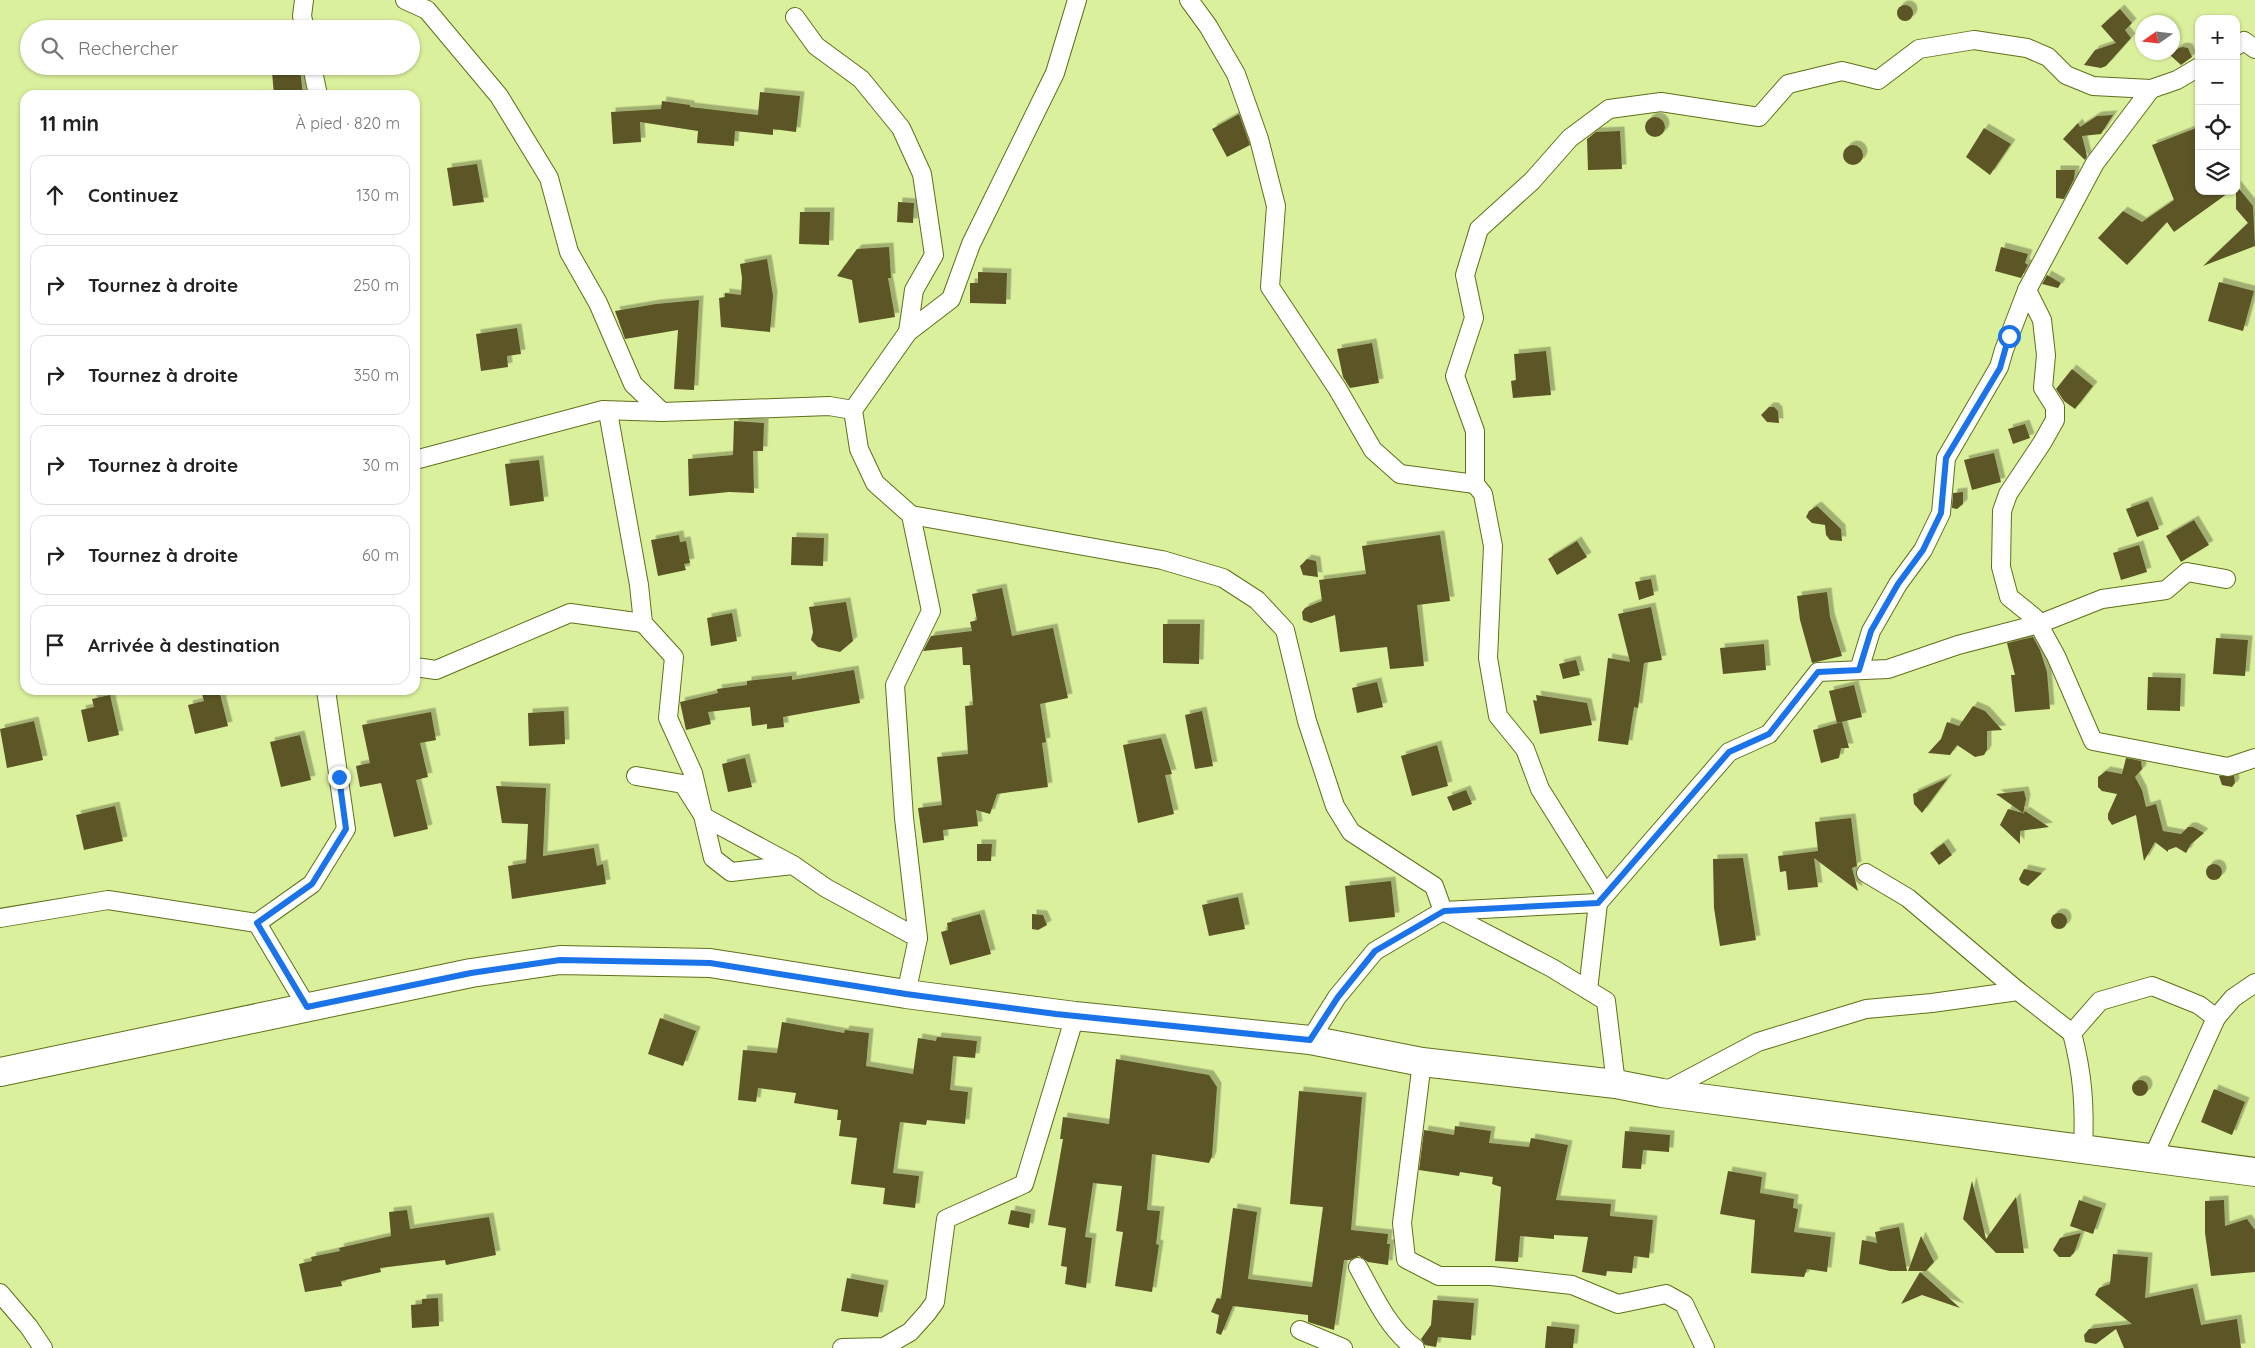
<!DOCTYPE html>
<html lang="fr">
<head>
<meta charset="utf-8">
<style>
  :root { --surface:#fff; --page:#f2f2f2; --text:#222; --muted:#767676; --line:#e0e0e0 }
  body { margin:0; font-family:Quicksand,sans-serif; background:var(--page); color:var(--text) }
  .controls { position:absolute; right:15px; top:15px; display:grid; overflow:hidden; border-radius:10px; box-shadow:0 1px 4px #0004 }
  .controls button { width:45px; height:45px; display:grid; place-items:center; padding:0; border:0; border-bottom:1px solid var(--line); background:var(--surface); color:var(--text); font:25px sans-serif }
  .compass { position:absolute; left:2135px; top:15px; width:45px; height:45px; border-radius:50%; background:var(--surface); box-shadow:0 1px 4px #0004; rotate:256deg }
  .stop { position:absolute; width:15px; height:15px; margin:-11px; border:4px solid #1a73e8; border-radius:50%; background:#fff }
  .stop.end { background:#1a73e8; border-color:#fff; box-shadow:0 1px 5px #0008 }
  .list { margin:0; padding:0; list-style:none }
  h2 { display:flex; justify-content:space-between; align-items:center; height:65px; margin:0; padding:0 20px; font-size:21px }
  h2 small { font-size:16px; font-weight:400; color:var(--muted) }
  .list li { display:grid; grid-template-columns:32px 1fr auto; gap:15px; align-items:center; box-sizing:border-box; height:80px; margin:0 10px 10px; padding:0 10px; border:1px solid var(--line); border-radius:15px }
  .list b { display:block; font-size:19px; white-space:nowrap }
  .list em { font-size:16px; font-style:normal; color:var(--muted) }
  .icon { flex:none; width:28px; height:28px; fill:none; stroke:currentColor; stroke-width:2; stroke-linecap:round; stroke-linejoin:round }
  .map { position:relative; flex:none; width:2255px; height:1348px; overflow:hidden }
  .search { position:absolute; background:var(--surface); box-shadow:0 1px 4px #0004; left:20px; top:20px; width:400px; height:55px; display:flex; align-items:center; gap:12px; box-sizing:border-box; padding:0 18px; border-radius:28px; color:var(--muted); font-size:19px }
  .panel { position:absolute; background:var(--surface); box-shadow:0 1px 4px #0004; left:20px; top:90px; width:400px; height:605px; border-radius:15px }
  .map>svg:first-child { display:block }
  .building { fill:#5b5428; filter:url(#shadow) }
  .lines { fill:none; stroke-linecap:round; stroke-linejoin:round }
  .street-casing { stroke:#60701a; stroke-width:20 }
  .primary-casing { stroke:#60701a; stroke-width:30 }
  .street { stroke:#fff; stroke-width:18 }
  .primary { stroke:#fff; stroke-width:28 }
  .route { stroke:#1a73e8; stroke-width:6 }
</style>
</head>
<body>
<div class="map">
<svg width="2255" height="1348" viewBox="0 0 2255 1348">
  <defs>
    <filter id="shadow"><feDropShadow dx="4.5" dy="-4.5" stdDeviation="0" flood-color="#0004"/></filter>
  </defs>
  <rect width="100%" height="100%" fill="#dbf09c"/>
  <!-- building -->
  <g class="building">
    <circle cx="1905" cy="13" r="8"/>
    <polygon points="2120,9 2132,23 2125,30 2131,38 2106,66 2101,68 2084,65 2095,50 2116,43 2101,26"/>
    <polygon points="2183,47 2188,48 2192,57 2181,65 2170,55 2179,48"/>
    <polygon points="300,69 303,95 274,95 272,72"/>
    <polygon points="760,92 800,96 796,132 773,129 773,135 735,131 734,146 697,143 698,131 640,122 641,142 613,144 611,112 661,109 662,101 690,105 690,107 758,115"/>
    <polygon points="1239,114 1250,145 1227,157 1212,129"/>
    <polygon points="2113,115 2101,134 2082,136 2087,156 2085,160 2063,139 2078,123 2080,127 2097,116"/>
    <circle cx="1655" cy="127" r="10"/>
    <polygon points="2199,127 2199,191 2231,191 2174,232 2167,222 2127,265 2098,238 2123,211 2142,222 2174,200 2152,145"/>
    <polygon points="1984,128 2011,144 1990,175 1966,157"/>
    <polygon points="1620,131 1622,169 1588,170 1587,139 1596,132"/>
    <circle cx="1853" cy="155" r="10"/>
    <polygon points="477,164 484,202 453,206 447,168"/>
    <polygon points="2056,170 2075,170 2074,179 2064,199 2056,198"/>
    <polygon points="2236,185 2253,206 2255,246 2203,266 2248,223 2236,209"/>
    <polygon points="898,202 914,203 913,223 897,222"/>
    <polygon points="800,212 830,212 829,245 799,244"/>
    <polygon points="889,247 891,278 888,278 895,317 859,323 852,280 837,276 857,249"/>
    <polygon points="2001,247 2028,254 2025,263 2028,265 2021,278 1995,271"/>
    <polygon points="767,259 773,296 770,332 721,327 719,298 725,297 725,293 741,295 742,278 740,264"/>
    <polygon points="978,272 1007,273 1006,304 970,303 970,283 978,283"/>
    <polygon points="2047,275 2061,283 2058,288 2042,284"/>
    <polygon points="2219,282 2254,291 2243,331 2208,321"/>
    <polygon points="699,300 694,390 674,389 678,330 625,339 615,311 656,304"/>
    <polygon points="517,328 521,354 507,356 508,367 481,371 476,334"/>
    <polygon points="1372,343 1379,383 1350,388 1343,377 1337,349"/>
    <polygon points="1546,351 1551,395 1513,398 1511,381 1516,380 1514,354"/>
    <polygon points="2072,369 2093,386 2075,409 2064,401 2056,389"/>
    <polygon points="1769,407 1774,407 1778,411 1779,423 1767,422 1761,415"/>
    <polygon points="734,421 764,423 763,451 753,451 754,493 729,492 689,496 688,459 733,455"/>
    <polygon points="2025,424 2030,438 2013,444 2008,429"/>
    <polygon points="1994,453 2001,482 1972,490 1964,460"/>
    <polygon points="539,460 544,501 510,506 505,464"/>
    <polygon points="1963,492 1963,504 1957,509 1952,508 1953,493"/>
    <polygon points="2148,501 2159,529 2137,537 2126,509"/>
    <polygon points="1817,506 1841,529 1842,541 1830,540 1826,535 1825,525 1812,523 1806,517 1809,511"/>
    <polygon points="2194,520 2209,545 2181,562 2166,536"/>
    <polygon points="679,535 680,542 686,541 690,563 684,564 686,570 658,576 651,540"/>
    <polygon points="1440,535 1450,601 1417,605 1424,666 1390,669 1387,647 1340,652 1335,615 1311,623 1303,620 1302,612 1305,608 1322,601 1319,580 1366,574 1362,546"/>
    <polygon points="792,537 824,538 823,566 791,565"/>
    <polygon points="1577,541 1587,557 1557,575 1548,559"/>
    <polygon points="2139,545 2147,572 2121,580 2113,553"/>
    <polygon points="1307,559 1316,561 1318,577 1303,575 1300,566"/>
    <polygon points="1651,579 1654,595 1639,600 1635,582"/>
    <polygon points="1002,588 1012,636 1053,628 1068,698 1040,704 1046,742 1042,743 1048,787 997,794 990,814 976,810 978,826 943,830 944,840 923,843 918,808 942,805 937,757 968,754 965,706 973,705 970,665 963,665 962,647 923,651 931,636 972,631 970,622 977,620 972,594"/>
    <polygon points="1827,592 1830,617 1842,656 1812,663 1800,620 1797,596"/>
    <polygon points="846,602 853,641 840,652 818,647 811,640 813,632 809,607"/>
    <polygon points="1651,607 1662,660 1644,663 1638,708 1634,707 1628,745 1598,741 1608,658 1630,662 1618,614"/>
    <polygon points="732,613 737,641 711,646 707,618"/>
    <polygon points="1163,624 1200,624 1199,664 1163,663"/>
    <polygon points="2033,637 2040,650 2047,672 2050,709 2015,712 2011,675 2015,675 2007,643"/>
    <polygon points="2216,638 2248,640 2245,676 2213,674"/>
    <polygon points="1764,644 1766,670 1723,674 1720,648"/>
    <polygon points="1576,660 1580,675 1563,679 1559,664"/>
    <polygon points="854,670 860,703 783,717 784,727 767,729 767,724 752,726 750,707 708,712 711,724 686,730 680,702 718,693 717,689 747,685 747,681 792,676 792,680"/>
    <polygon points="2148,677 2181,678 2180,711 2147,710"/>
    <polygon points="1377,682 1383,707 1357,713 1352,688"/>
    <polygon points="1854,685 1862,717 1837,723 1829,691"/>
    <polygon points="219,690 228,726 195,734 188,705 204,701 202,694"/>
    <polygon points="110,695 119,735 88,742 81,710 94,707 92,699"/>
    <polygon points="1536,695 1587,703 1592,725 1540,734 1533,700 1537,701"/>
    <polygon points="1973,706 1985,711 2002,730 1987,731 1987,750 1984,755 1975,757 1957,745 1950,755 1928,753 1941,739 1947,722 1959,726"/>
    <polygon points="564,711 565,744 529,746 528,713"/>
    <polygon points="1202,711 1213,766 1195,769 1185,715"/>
    <polygon points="431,712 436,740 420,743 428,777 416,780 428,829 394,837 381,783 360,787 356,766 370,763 362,725"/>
    <polygon points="34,721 43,760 7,768 0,729"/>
    <polygon points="1842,722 1849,748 1841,748 1839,758 1821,763 1813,730"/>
    <polygon points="300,735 311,780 281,787 270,742"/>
    <polygon points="1161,738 1172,774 1165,775 1174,814 1138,823 1123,745"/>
    <polygon points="1437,745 1448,786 1412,796 1401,756"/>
    <polygon points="745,758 752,787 728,792 722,764"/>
    <polygon points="2126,758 2141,761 2142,769 2135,777 2142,790 2146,807 2156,804 2163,831 2181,834 2188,827 2193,827 2204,833 2191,844 2186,853 2176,847 2168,850 2168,852 2155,842 2144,861 2136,815 2112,825 2108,819 2108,814 2117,794 2102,791 2098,787 2098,777 2106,771 2122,774"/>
    <polygon points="2219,776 2234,776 2235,783 2232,787 2222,785"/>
    <polygon points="1948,778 1922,813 1914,804 1913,794"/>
    <polygon points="496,786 546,788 543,856 594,848 597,866 603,864 606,884 512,899 508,866 526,863 528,824 502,823"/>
    <polygon points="1466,790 1472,804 1453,811 1447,797"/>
    <polygon points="2024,791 2026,799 2023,814 2025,811 2049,827 2020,831 2020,844 2000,825 2008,809 2023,813 1996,794"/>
    <polygon points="115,806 123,841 84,850 76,815"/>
    <polygon points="1851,818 1857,866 1852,868 1858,891 1814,858 1818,887 1788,890 1786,871 1780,872 1778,856 1818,851 1815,822"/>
    <polygon points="1944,843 1952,855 1939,865 1930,853"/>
    <polygon points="977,844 992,844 991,861 977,861"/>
    <polygon points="1743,858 1756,940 1720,946 1714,908 1713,859"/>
    <circle cx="2214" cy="872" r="8"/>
    <polygon points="2024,869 2042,873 2028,886 2021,883 2019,879"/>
    <polygon points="1391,881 1395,917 1349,922 1345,886"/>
    <polygon points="1238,897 1245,929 1209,936 1202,905"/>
    <circle cx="2059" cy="921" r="8"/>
    <polygon points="980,914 991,954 950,965 941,932 948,930 947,923"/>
    <polygon points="1032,914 1043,915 1047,925 1038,930 1032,929"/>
    <polygon points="660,1018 696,1031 683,1066 648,1054"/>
    <polygon points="782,1022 844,1033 845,1030 869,1033 866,1066 913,1074 918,1038 936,1041 937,1037 977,1041 975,1058 953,1056 950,1090 968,1092 965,1124 927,1120 926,1125 900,1122 893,1173 919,1176 915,1208 883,1204 885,1188 851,1184 857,1138 839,1136 841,1120 837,1120 838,1110 794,1103 796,1093 758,1088 756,1102 738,1100 743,1050 777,1053"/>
    <polygon points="1116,1059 1209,1075 1217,1087 1212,1156 1209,1163 1152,1154 1147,1210 1160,1211 1156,1244 1159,1245 1152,1292 1115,1286 1123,1232 1116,1231 1122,1186 1093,1183 1085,1237 1092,1238 1086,1288 1065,1284 1067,1267 1061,1266 1066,1228 1048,1225 1063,1139 1060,1139 1063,1117 1109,1124"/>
    <circle cx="2140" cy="1088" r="8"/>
    <polygon points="2214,1089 2245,1102 2232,1135 2201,1122"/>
    <polygon points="1299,1091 1362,1097 1351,1230 1388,1234 1387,1244 1390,1244 1388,1265 1368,1262 1359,1256 1350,1260 1344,1260 1334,1330 1308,1322 1308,1315 1233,1306 1221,1335 1216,1333 1219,1315 1211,1312 1217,1298 1221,1299 1233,1208 1257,1212 1248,1279 1312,1287 1323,1207 1290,1204"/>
    <polygon points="1455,1126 1491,1131 1489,1143 1529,1147 1531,1138 1568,1145 1556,1200 1611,1204 1610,1216 1653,1220 1649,1258 1634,1256 1632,1273 1607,1271 1606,1276 1582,1272 1588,1237 1554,1235 1554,1239 1520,1236 1518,1262 1495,1261 1501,1187 1492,1184 1493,1177 1460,1172 1459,1176 1419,1170 1424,1130 1454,1135"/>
    <polygon points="1625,1131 1670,1135 1669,1152 1643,1150 1641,1169 1622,1168"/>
    <polygon points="1728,1171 1762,1177 1760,1193 1794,1199 1793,1208 1798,1209 1794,1232 1831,1237 1827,1272 1807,1269 1804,1277 1751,1273 1755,1220 1720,1214"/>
    <polygon points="1972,1181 1986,1239 2016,1197 2024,1253 1996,1253 1963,1219"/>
    <polygon points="2079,1200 2102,1208 2093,1234 2070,1226"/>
    <polygon points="2224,1200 2225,1226 2247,1219 2255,1230 2255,1272 2211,1276 2205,1233 2205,1201"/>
    <polygon points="407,1210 410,1229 489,1217 496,1255 446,1265 445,1260 380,1268 381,1272 341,1281 342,1286 305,1292 299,1264 312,1261 311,1257 340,1251 339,1248 391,1236 389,1212"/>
    <polygon points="1011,1210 1031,1214 1029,1228 1008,1224"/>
    <polygon points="1899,1227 1907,1271 1890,1271 1859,1264 1862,1240 1877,1243 1875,1232"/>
    <polygon points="2081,1233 2074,1253 2070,1257 2059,1257 2053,1250 2060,1238"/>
    <polygon points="1921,1236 1934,1262 1926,1271 1908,1271"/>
    <polygon points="2113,1254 2148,1257 2145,1298 2193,1288 2201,1325 2237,1319 2241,1348 2124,1348 2116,1329 2096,1344 2085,1342 2084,1335 2089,1329 2132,1324 2095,1295 2099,1288 2110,1284"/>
    <polygon points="1920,1272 1960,1308 1922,1295 1901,1304"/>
    <polygon points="847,1278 884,1285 878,1317 841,1311"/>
    <polygon points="438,1298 439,1326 412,1328 411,1305 422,1304 422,1299"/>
    <polygon points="1433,1300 1474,1303 1471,1340 1438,1337 1436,1347 1425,1345 1421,1339 1431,1325"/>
    <polygon points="1547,1326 1575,1329 1573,1348 1545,1348"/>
  </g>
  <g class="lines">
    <!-- street casing -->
    <g class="street-casing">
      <g id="street">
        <polyline points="304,0 302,16 305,29"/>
        <polyline points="405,0 427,10 499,96 549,178 569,252 598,303 633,384 662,412 829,406 853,410"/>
        <polyline points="1189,0 1208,26 1236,74 1259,139 1276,206 1270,287 1337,388 1373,450 1400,474 1475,484"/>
        <polyline points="795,17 816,46 861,79 901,128 922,174 934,255 914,290 908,332"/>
        <polyline points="2236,46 2244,41 2255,49"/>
        <polyline points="312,66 318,95"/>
        <polyline points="2199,67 2177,80 2151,89 2095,163 2027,290 2042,320 2046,355 2043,388 2055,407 2055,420 2042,443 2008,494 2002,511 2001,567 2009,597 2035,618 2056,656 2093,741 2228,767 2255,758"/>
        <polyline points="608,412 639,585 643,623 674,657 668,718 693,773 713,858 731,872 793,865 826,888 918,938"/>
        <polyline points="415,460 603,410 662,412"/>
        <polyline points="911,515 1162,560 1223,578 1257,600 1285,630 1307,721 1335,806 1351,832 1434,886 1443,911 1552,968 1606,1001 1616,1084"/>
        <polyline points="415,667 436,670 570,613 643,623"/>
        <polyline points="1859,670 1871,631 1898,584 1923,550 1941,513 1946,458 1999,367 2004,350 2027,290"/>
        <polyline points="636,776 683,784 704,817 793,865"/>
        <polyline points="1866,873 1908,898 2018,991"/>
        <polyline points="1605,893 1540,789 1525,749 1498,716 1488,658 1493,546 1483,494 1475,484 1475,431 1455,376 1474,318 1465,275 1479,229 1532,181 1570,138 1609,109 1661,102 1759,117 1788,84 1842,71 1878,80 1919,49 1974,40 2027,48 2048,57 2066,75 2093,86 2151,89"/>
        <polyline points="0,918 108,900 257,923 312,884 346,829 326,690"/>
        <polyline points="257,923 307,1007"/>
        <polyline points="1588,990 1598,903"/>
        <polyline points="906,994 918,938 904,818 895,685 931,611 911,515 875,483 859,449 853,410 908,332 951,299 971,244 1055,73 1077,0"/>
        <path d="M2072,1033C2083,1075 2085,1107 2083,1150"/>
        <polyline points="1310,1040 1337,997 1375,951 1443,911 1598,903 1729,752 1769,734 1818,672 1888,669 1958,645 2039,624 2102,599 2166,590 2187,572 2226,579"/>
        <polyline points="1422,1062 1402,1223 1406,1259 1439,1276 1491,1276 1572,1285 1618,1304 1666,1294 1684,1304 1705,1348"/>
        <polyline points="1662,1093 1758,1042 1866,1009 1932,1003 2018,991 2072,1033 2100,1001 2152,986 2199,1005 2216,1018 2233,998 2255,983"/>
        <polyline points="2153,1157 2216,1018"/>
        <path d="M1358,1267C1373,1294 1389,1330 1415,1348"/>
        <polyline points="0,1293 29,1327 43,1348"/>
        <polyline points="1300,1330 1343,1348"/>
        <polyline points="842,1348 884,1347 910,1332 927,1313 935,1302 946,1219 1024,1184 1075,1016"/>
      </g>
    </g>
    <!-- primary casing -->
    <g class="primary-casing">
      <polyline id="primary" points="0,1072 471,973 560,960 710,963 906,994 1075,1016 1310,1040 1422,1062 1616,1084 1662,1093 2255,1172"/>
    </g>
    <!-- street -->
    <use href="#street" class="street"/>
    <!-- primary -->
    <use href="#primary" class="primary"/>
  </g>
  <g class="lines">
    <!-- route -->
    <polyline class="route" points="339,777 346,829 312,884 257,923 307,1007 471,973 560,960 710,963 906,994 1056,1014 1310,1040 1338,997 1375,951 1444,911 1598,903 1729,752 1769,734 1818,672 1859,670 1871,631 1898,584 1923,550 1941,513 1946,458 2000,368 2009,336"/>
  </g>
</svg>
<div class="controls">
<button>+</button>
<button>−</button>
<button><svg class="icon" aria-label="locate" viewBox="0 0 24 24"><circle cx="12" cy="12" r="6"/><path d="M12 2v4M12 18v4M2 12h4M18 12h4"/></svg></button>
<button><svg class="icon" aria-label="layers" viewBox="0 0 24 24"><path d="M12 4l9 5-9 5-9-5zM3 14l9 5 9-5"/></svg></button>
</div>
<svg class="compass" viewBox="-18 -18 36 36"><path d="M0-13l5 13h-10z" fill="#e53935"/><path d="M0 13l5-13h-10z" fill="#767676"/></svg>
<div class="stop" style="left:2009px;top:336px"></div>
<div class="stop end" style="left:339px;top:777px"></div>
<div class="search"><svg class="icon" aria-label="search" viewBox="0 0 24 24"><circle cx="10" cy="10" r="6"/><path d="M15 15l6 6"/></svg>Rechercher</div>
<section class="panel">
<h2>11 min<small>À pied · 820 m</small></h2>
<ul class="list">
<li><svg class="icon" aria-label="ahead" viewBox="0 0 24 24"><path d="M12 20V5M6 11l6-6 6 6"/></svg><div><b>Continuez</b></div><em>130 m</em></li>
<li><svg class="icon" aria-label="right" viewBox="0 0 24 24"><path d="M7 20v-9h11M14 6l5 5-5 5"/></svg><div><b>Tournez à droite</b></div><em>250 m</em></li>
<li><svg class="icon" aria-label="right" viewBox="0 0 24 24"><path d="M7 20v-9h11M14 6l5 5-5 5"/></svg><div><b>Tournez à droite</b></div><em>350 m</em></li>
<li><svg class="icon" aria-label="right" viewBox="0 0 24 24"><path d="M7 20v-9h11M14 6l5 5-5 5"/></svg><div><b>Tournez à droite</b></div><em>30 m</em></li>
<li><svg class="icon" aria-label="right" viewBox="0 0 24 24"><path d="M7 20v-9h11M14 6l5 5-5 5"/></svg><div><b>Tournez à droite</b></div><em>60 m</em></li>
<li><svg class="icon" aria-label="arrive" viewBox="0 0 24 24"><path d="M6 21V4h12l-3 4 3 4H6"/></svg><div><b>Arrivée à destination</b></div></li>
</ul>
</section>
</div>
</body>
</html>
